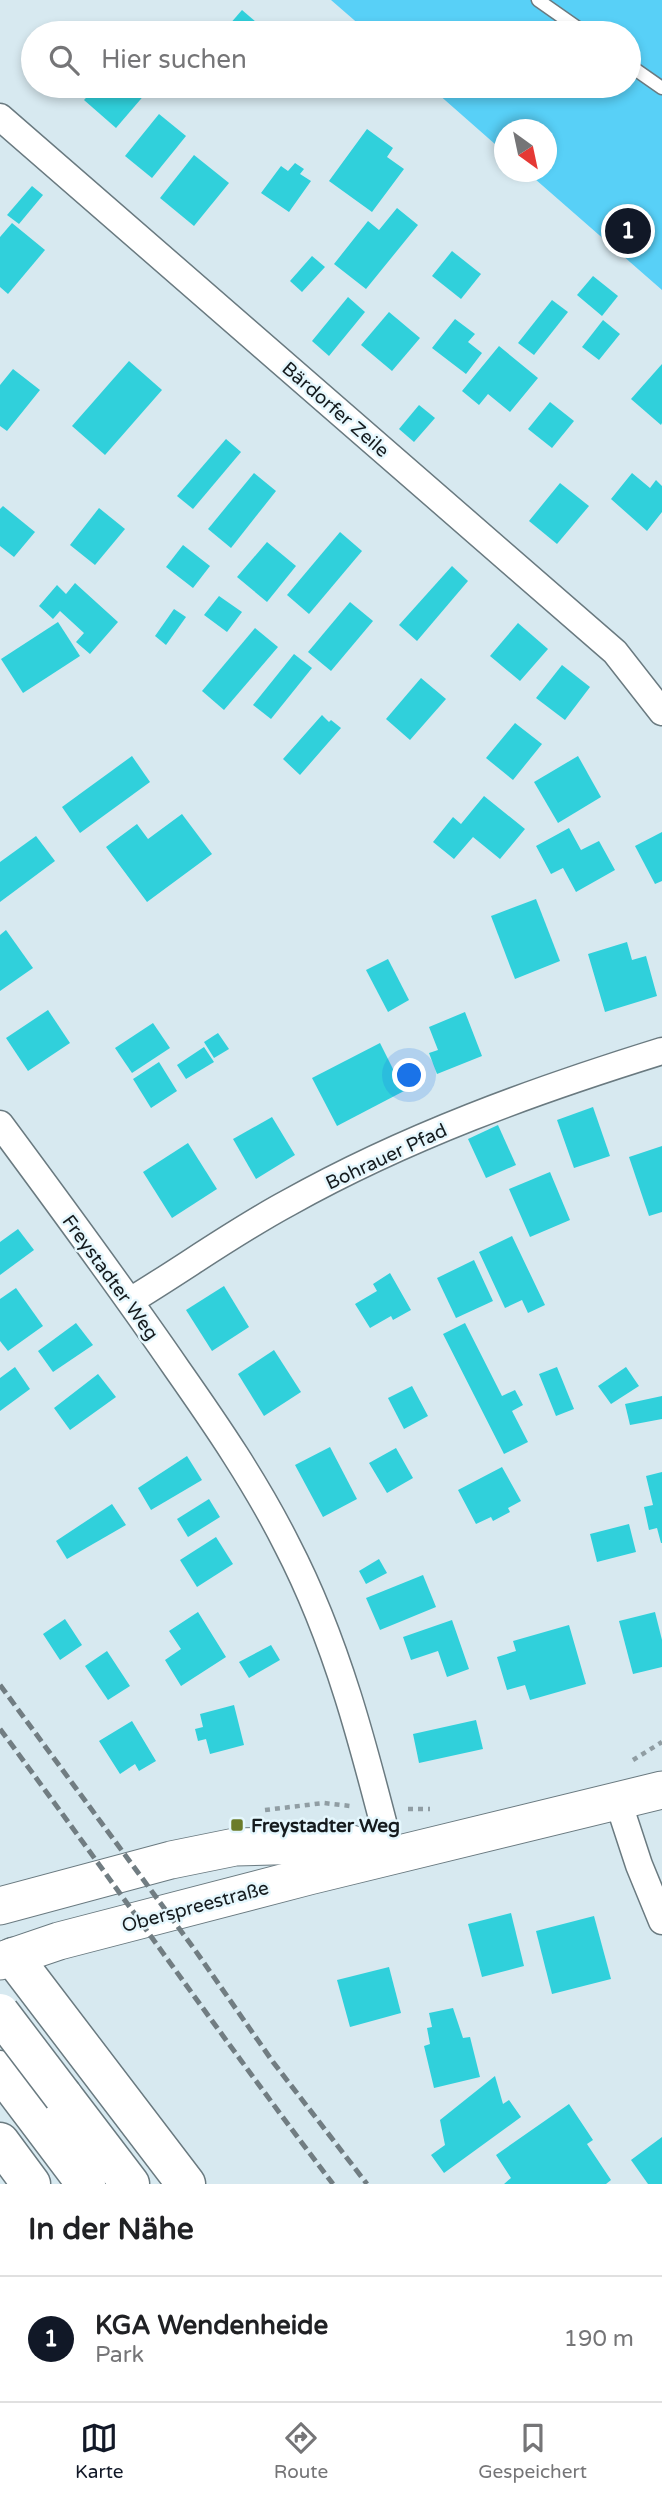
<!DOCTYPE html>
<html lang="de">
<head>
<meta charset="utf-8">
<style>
  :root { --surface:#fff; --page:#f2f2f2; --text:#202124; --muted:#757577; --line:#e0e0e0; --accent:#111827 }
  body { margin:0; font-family:"Varela Round",sans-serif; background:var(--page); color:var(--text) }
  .compass { position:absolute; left:494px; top:119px; width:63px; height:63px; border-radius:50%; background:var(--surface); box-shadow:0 4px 10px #0003; rotate:147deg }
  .you { position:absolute; left:410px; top:1076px; width:24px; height:24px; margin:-18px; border:5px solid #fff; border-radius:50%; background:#1a73e8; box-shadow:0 0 0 10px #1a73e833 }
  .badge { display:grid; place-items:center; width:46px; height:46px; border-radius:50%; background:var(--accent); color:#fff; font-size:23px; font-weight:700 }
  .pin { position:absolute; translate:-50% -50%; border:4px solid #fff; box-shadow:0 2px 7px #0006 }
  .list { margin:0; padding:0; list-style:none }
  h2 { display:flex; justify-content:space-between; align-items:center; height:91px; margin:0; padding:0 28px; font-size:30px }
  h2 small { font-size:23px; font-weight:400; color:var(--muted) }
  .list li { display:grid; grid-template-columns:46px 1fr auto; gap:21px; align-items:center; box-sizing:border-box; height:126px; padding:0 28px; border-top:2px solid var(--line) }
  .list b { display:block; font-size:26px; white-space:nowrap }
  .list p { margin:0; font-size:23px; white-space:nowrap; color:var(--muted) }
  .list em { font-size:23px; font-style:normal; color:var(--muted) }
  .icon { flex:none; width:38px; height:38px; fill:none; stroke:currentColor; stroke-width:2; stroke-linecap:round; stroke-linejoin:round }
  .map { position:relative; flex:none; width:662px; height:2184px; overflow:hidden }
  .search { position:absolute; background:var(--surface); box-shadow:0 4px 10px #0003; left:21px; right:21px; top:21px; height:77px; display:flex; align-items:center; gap:18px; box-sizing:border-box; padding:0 24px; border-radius:38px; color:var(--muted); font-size:26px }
  .sheet { height:217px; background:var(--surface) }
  nav { display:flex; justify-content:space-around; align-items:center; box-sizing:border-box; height:98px; border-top:2px solid var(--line); background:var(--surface); font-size:19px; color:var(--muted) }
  nav a { display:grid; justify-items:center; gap:4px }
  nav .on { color:var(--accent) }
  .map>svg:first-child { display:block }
  .green { fill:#58d0f7 }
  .building { fill:#30d0db }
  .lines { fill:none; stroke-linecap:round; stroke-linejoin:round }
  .lane-casing { stroke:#6a7a80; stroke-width:15 }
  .street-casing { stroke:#6a7a80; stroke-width:29 }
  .secondary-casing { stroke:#6a7a80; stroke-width:39 }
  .highway-casing { stroke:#6a7a80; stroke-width:41 }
  .path { stroke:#909da3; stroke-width:4.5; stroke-dasharray:5 5; stroke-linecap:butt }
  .lane { stroke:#fff; stroke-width:12 }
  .street { stroke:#fff; stroke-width:26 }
  .secondary { stroke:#fff; stroke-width:37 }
  .highway { stroke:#fff; stroke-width:38 }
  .rail { stroke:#717d82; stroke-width:5; stroke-dasharray:10 5; stroke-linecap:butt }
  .highway-bridge-casing { stroke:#6a7a80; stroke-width:41; stroke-linecap:butt }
  .highway-bridge { stroke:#fff; stroke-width:38 }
  .poi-dot { fill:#6b7b29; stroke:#e5f7fd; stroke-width:2.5 }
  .labels { text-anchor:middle; stroke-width:5; stroke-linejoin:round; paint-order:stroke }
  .street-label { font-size:19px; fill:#151b1e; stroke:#e5f7fd }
  .poi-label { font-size:19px; font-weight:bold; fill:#151b1e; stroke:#e5f7fd; text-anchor:start }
</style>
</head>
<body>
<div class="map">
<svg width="662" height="2184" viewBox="0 0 662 2184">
  <rect width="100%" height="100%" fill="#d7e9f0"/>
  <!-- green -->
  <polygon class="green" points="331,0 662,0 662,290 527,172 546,172 546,130 504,130 504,152 429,86 629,86 629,33 369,33"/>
  <!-- building -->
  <g class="building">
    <polygon points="242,10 269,33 222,33"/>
    <polygon points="76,23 87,33 67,33"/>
    <polygon points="97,86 152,86 116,128 84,100"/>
    <polygon points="159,114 186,136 152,178 125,156"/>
    <polygon points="367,129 393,148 387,157 404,169 372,212 329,181"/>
    <polygon points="194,155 229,183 194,226 160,198"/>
    <polygon points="295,163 304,169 300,174 311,181 289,212 261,193 281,166 288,171"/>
    <polygon points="32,186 43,195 19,224 7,215"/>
    <polygon points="397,208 418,225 366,289 334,264 368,221 379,230"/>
    <polygon points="12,223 45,250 8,294 0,287 0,237"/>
    <polygon points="452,251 481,274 461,299 432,276"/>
    <polygon points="312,256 325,267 302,292 290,281"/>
    <polygon points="593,276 618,296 602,316 577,295"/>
    <polygon points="348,297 365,312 329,356 312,341"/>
    <polygon points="552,300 568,312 534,355 518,343"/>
    <polygon points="389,312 420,338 392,371 361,345"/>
    <polygon points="455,319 475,334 468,342 482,353 466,374 432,348"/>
    <polygon points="603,320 620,334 599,360 582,347"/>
    <polygon points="499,346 538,378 510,412 488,394 479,405 462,391"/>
    <polygon points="129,361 162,390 105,455 72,426"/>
    <polygon points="662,364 662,423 661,425 631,399"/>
    <polygon points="13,369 40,390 7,431 0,426 0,385"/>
    <polygon points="550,402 574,421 552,448 528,429"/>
    <polygon points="419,405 435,418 414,442 399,429"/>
    <polygon points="226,439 241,452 193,509 177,496"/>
    <polygon points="254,473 276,491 231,548 208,529"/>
    <polygon points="632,473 650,488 656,480 662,486 662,512 647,531 611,499"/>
    <polygon points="560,483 589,506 557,544 529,521"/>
    <polygon points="3,506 35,532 14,557 0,546 0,509"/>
    <polygon points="99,508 125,529 95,565 70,545"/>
    <polygon points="340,532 362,551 309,614 287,595"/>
    <polygon points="267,542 296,566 267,602 237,577"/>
    <polygon points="183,545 210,566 193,588 166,567"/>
    <polygon points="452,566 468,581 417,641 399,625"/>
    <polygon points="75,583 118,622 90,654 76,642 84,633 60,611 53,619 39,606 57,585 66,594"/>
    <polygon points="219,596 242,612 227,632 204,615"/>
    <polygon points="350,602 373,621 331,671 308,652"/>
    <polygon points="174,609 186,617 166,645 155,636"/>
    <polygon points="58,622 80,656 23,693 1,659"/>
    <polygon points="518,623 548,649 520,681 490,656"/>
    <polygon points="255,628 278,647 224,710 202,691"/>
    <polygon points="294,654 312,668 271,719 253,705"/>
    <polygon points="562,665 590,687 565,720 536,698"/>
    <polygon points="421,678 446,699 410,740 386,719"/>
    <polygon points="322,715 329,722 331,720 341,728 300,775 283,759"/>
    <polygon points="515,723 542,744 513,780 486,758"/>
    <polygon points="132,756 150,782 80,833 62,807"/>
    <polygon points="578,756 601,797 558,823 534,782"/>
    <polygon points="484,796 525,829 500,859 473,837 454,859 433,842 453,817 461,824"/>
    <polygon points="182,814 212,854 147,902 106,847 137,824 148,839"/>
    <polygon points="569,828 581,850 599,841 615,870 576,892 563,868 551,874 536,846"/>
    <polygon points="662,832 662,881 655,884 635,846"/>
    <polygon points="36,836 55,861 0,902 0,862"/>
    <polygon points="536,899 560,961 515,979 491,916"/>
    <polygon points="6,930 33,968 0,991 0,935"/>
    <polygon points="627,942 632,960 646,956 657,996 605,1012 588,954"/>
    <polygon points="388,959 409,1000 388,1012 366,970"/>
    <polygon points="48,1010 70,1043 28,1071 6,1038"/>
    <polygon points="465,1012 482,1056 437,1074 429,1053 438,1050 429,1027"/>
    <polygon points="153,1023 170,1048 132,1073 115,1048"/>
    <polygon points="218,1033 229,1049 214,1058 204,1042"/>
    <polygon points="380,1043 404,1091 337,1126 312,1078"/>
    <polygon points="204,1047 214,1062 186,1079 177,1065"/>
    <polygon points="159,1062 177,1091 151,1108 133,1079"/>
    <polygon points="593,1107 610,1156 574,1168 557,1120"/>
    <polygon points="272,1117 295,1155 256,1179 233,1139"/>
    <polygon points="498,1125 516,1165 486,1178 468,1139"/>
    <polygon points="188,1143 217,1189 172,1218 143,1172"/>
    <polygon points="662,1146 662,1212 649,1216 629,1157"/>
    <polygon points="550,1172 570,1220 530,1237 509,1189"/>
    <polygon points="18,1229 34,1250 0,1275 0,1242"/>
    <polygon points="512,1236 545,1305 528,1313 522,1300 505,1308 479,1252"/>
    <polygon points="474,1260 493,1301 456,1318 437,1278"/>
    <polygon points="390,1273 411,1310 393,1320 391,1316 370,1328 355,1304 377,1291 373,1284"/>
    <polygon points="224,1286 249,1327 212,1351 186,1310"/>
    <polygon points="16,1288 43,1326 8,1351 0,1341 0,1299"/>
    <polygon points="76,1323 93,1345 53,1372 38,1351"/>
    <polygon points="465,1323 502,1396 515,1390 523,1405 512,1411 528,1442 504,1454 443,1334"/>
    <polygon points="274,1350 301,1392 264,1416 238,1374"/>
    <polygon points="15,1367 30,1389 0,1411 0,1378"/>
    <polygon points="557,1367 574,1409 556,1416 539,1374"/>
    <polygon points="626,1367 639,1386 611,1404 598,1386"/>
    <polygon points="98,1374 116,1397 70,1430 54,1408"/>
    <polygon points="412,1386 428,1416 404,1429 388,1398"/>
    <polygon points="662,1396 662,1419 630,1425 625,1404"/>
    <polygon points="330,1447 357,1499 323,1517 295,1465"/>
    <polygon points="396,1448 413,1478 387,1493 369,1463"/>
    <polygon points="187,1456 202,1480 151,1510 138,1488"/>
    <polygon points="502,1467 521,1501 508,1508 510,1512 493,1521 491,1517 476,1524 458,1490"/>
    <polygon points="662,1472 662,1543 661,1543 657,1528 649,1530 644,1507 653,1505 646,1476"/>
    <polygon points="209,1499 220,1517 188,1537 177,1519"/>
    <polygon points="112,1504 126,1525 67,1559 56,1541"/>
    <polygon points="629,1524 636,1552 597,1562 590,1534"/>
    <polygon points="216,1537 233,1564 197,1587 180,1560"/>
    <polygon points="379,1559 387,1573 366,1584 359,1571"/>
    <polygon points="423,1575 436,1607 380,1630 366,1598"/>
    <polygon points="198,1612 226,1657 181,1686 165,1660 181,1649 169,1631"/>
    <polygon points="655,1612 662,1640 662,1667 633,1674 619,1621"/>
    <polygon points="65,1619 82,1645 60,1660 43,1634"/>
    <polygon points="452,1620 469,1669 447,1677 438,1651 411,1660 403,1637"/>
    <polygon points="569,1625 586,1684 530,1700 525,1685 507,1690 497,1657 516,1651 513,1641"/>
    <polygon points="271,1645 280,1660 249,1678 239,1662"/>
    <polygon points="107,1651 130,1686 108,1700 85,1666"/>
    <polygon points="234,1705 244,1745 210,1754 206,1739 198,1741 195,1729 203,1727 200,1714"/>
    <polygon points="476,1720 483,1749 419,1763 413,1734"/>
    <polygon points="132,1721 156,1761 139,1771 135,1764 120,1774 99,1741"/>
    <polygon points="511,1913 524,1966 482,1977 468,1924"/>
    <polygon points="594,1916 611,1979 552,1994 536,1931"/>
    <polygon points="389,1967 401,2013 350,2027 337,1980"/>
    <polygon points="453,2008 463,2038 470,2037 480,2077 434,2088 424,2046 430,2044 427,2028 432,2027 429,2013"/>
    <polygon points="495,2076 503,2104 509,2100 521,2117 444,2173 431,2155 445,2145 440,2120"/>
    <polygon points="569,2104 593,2140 587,2144 611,2180 606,2184 504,2184 511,2178 496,2155"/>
    <polygon points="662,2137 662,2184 648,2184 631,2160"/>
  </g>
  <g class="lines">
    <!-- lane casing -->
    <g class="lane-casing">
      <g id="lane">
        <polyline points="538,0 585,33"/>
        <polyline points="629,65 662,88"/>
      </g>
    </g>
    <!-- street casing -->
    <g class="street-casing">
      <g id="street">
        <polyline points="0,117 615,652 662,712"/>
        <path d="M0,1124C60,1205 120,1286 177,1369C217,1426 256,1483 287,1545C338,1643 365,1751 392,1857"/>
        <path d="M130,1301C183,1269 234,1232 288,1203C406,1137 533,1091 662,1051"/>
        <polyline points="618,1801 639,1865 662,1921"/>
      </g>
    </g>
    <!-- secondary casing -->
    <g class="secondary-casing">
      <g id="secondary">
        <polyline points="0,1906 171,1860 235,1847 351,1844 381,1853"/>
        <polyline points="0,1961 59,1941 309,1876 662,1790"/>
      </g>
    </g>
    <!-- highway casing -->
    <g class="highway-casing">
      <g id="highway">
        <polyline points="13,1957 186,2184"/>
        <polyline points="0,2070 86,2184"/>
        <polyline points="63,2096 130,2184"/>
        <polyline points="0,2142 31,2184"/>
      </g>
    </g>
    <!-- path -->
    <g class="path">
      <polyline points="633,1760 662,1742"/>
      <polyline points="408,1809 430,1809"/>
      <polyline points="265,1810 324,1803 350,1806"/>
    </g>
    <!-- lane -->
    <use href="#lane" class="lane"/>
    <!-- street -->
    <use href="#street" class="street"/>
    <!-- secondary -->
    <use href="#secondary" class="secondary"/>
    <!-- highway -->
    <use href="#highway" class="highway"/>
    <!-- rail -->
    <g class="rail">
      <polyline points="0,1685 195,1950 273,2062 367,2184"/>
      <path d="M0,1729C112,1880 219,2034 333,2184"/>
    </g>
    <!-- highway-bridge casing -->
    <g class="highway-bridge-casing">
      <polyline id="highway-bridge" points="0,2013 63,2096"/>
    </g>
    <!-- highway-bridge -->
    <use href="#highway-bridge" class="highway-bridge"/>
  </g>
  <!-- markers -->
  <rect class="poi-dot" x="230" y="1818" width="14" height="14" rx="3.5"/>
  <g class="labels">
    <!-- street labels -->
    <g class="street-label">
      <text transform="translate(336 409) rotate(41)" y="7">Bärdorfer Zeile</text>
      <text transform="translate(386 1156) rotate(-25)" y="7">Bohrauer Pfad</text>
      <text transform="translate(111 1277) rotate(54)" y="7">Freystadter Weg</text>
      <text transform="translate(195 1906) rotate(-15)" y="7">Oberspreestraße</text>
    </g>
    <!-- poi labels -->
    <g class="poi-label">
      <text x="251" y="1832">Freystadter Weg</text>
    </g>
  </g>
</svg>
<svg class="compass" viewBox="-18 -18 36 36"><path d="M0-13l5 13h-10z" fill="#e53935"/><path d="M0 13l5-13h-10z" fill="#757577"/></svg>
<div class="you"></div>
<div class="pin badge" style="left:628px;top:231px">1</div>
<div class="search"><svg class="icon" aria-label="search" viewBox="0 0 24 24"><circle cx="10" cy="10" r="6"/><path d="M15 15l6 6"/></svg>Hier suchen</div>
</div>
<section class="sheet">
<h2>In der Nähe<small></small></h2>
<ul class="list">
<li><span class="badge">1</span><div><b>KGA Wendenheide</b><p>Park</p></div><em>190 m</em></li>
</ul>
</section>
<nav>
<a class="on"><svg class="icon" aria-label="map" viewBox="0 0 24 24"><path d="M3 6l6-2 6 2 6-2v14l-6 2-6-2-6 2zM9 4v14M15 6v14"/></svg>Karte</a>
<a><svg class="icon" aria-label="directions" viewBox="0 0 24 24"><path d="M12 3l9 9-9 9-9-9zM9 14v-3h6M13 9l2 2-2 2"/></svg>Route</a>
<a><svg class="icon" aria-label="saved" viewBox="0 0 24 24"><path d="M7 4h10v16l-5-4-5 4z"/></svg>Gespeichert</a>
</nav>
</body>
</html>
